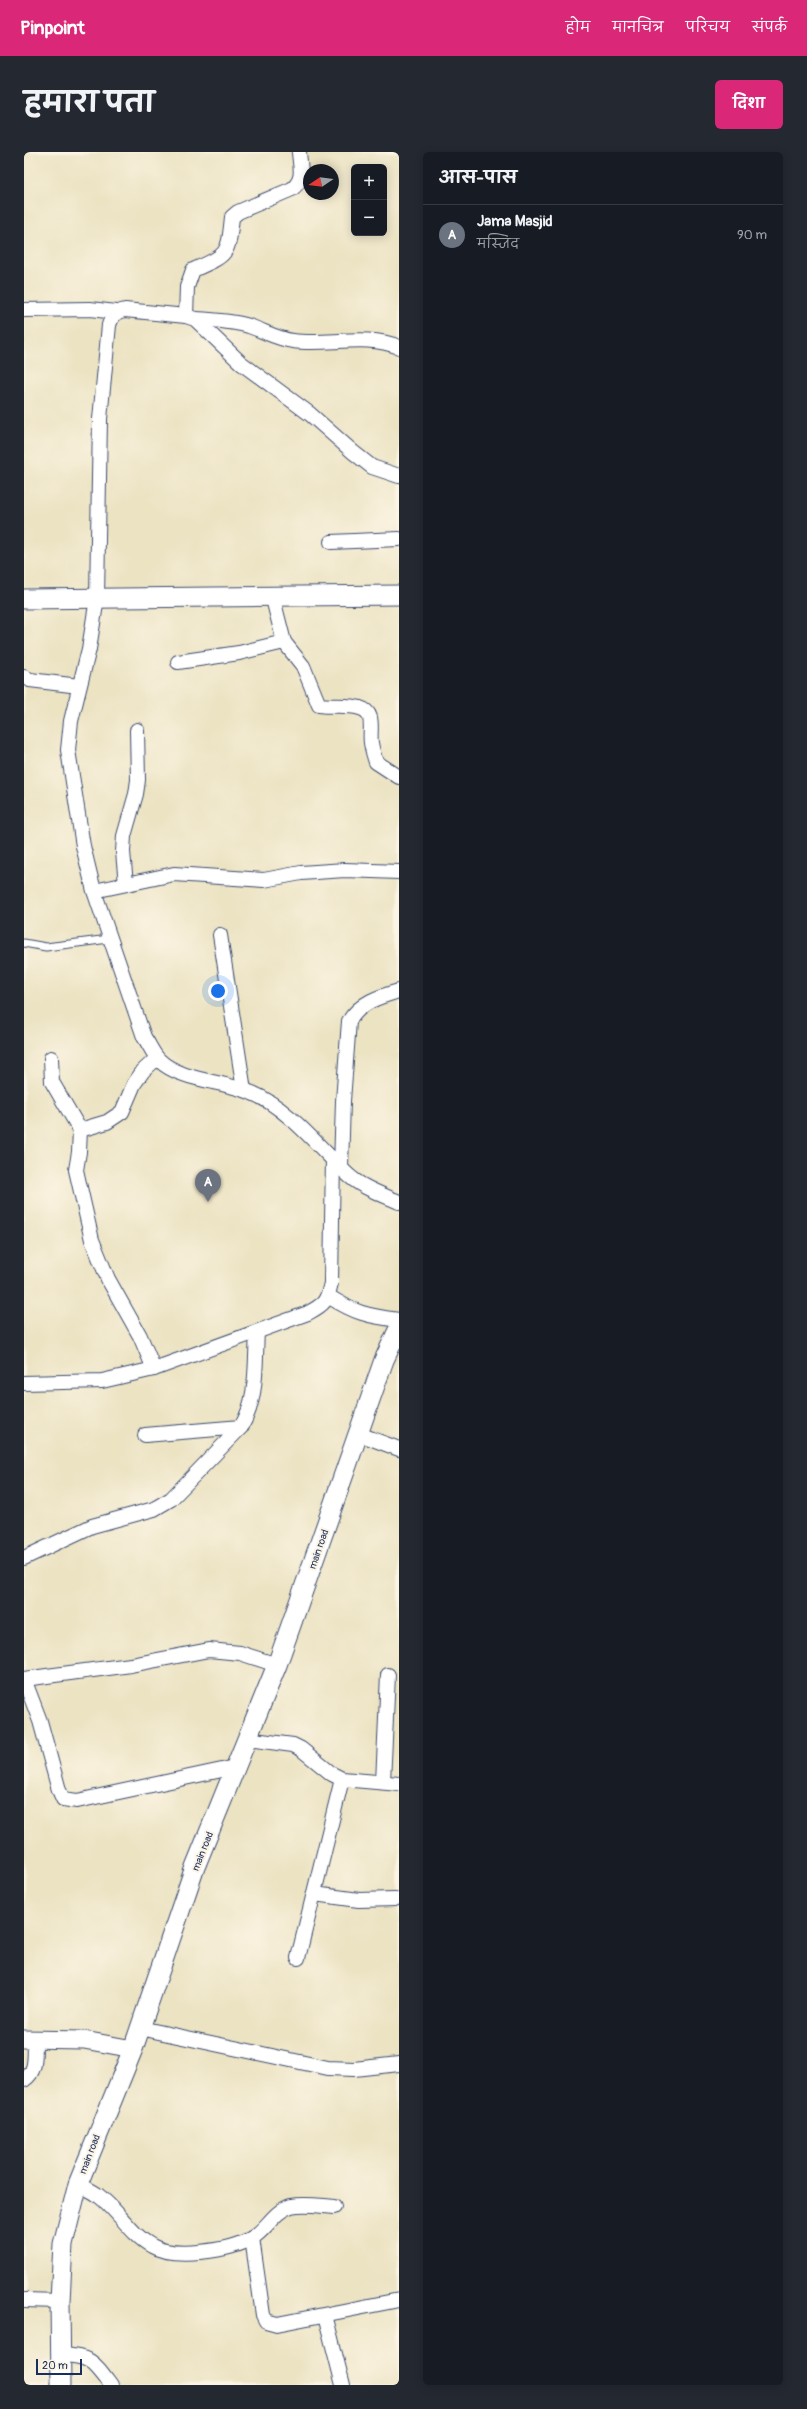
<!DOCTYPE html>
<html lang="hi">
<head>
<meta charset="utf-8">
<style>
  :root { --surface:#171b24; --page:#242831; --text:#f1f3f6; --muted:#9ea1a6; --line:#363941; --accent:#db2777 }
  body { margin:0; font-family:Pangolin,"Playpen Sans Deva",sans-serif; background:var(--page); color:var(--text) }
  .controls { position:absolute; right:12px; top:12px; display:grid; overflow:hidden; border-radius:6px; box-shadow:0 2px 10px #0003 }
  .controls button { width:36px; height:36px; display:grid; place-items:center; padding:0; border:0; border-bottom:1px solid var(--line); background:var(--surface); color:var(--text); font:20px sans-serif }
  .compass { position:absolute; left:279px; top:12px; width:36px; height:36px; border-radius:50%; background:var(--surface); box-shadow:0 2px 10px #0003; rotate:257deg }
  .scale { position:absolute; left:12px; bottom:10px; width:46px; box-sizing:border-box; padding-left:4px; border:2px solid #1b2f5e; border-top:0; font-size:11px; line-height:14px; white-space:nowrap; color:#1b2f5e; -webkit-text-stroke:3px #fcf5e5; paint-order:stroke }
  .you { position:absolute; left:194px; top:839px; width:14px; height:14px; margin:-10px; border:3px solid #fff; border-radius:50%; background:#1a73e8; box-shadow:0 0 0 6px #1a73e833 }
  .badge { display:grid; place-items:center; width:26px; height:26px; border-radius:50%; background:var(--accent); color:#fff; font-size:13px; font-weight:700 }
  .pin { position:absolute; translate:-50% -33px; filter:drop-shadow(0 1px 2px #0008) }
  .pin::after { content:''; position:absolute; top:21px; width:14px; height:12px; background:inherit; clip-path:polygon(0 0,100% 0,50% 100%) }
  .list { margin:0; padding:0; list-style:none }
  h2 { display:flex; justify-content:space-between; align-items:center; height:52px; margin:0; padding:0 16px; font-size:17px }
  h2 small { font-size:13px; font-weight:400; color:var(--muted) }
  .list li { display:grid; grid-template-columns:26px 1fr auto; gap:12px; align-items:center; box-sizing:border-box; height:60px; padding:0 16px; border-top:1px solid var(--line) }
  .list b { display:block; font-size:15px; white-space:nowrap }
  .list p { margin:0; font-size:13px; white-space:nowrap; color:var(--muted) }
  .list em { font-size:13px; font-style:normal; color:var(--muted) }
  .map { position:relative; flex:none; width:375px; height:2233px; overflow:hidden; border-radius:6px }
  header { display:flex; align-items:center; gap:24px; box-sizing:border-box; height:56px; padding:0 20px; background:var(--accent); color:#fff }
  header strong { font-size:19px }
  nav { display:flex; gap:22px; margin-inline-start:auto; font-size:14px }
  .intro { display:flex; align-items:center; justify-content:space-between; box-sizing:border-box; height:96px; padding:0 24px }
  h1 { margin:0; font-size:28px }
  .button { padding:10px 18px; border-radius:6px; background:var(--accent); color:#fff; font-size:14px; font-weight:700 }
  main { display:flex; gap:24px; padding:0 24px }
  aside { flex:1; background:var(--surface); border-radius:6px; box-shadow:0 2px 10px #0003 }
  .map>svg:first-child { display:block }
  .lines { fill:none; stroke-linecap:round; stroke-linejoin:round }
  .service-casing { stroke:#3a4a6d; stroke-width:9 }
  .minor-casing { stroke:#3a4a6d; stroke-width:16 }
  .tertiary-casing { stroke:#3a4a6d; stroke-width:19 }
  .secondary-casing { stroke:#3a4a6d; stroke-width:21 }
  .service { stroke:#fff; stroke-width:7 }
  .minor { stroke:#fff; stroke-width:14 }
  .tertiary { stroke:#fff; stroke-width:17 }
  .secondary { stroke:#fff; stroke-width:19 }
  .labels { text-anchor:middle; stroke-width:4; stroke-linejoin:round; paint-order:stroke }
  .street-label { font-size:10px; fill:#1b2f5e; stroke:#fcf5e5 }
</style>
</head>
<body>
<header>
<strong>Pinpoint</strong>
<nav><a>होम</a><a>मानचित्र</a><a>परिचय</a><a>संपर्क</a></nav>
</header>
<div class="intro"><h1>हमारा पता</h1><a class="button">दिशा</a></div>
<main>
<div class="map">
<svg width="375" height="2233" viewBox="0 0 375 2233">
  <rect width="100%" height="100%" fill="#fcf5e5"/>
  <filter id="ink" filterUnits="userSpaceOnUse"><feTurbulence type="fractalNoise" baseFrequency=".025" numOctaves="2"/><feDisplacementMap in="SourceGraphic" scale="8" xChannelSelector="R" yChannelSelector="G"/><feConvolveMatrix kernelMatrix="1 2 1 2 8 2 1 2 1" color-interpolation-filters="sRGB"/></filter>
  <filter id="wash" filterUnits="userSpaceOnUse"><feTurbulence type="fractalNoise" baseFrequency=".012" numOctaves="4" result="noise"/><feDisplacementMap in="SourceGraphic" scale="16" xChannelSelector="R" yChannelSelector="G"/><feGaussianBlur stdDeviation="0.9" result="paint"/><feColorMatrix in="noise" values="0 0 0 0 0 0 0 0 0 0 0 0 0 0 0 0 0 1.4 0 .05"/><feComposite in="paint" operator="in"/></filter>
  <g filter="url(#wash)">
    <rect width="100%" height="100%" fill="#ece3c3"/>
  </g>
  <g filter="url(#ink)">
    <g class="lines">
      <!-- service casing -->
      <g class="service-casing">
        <polyline id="service" points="0,791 22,795 85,787"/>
      </g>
      <!-- minor casing -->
      <g class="minor-casing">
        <g id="minor">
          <polyline points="0,158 66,157 92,160"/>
          <path d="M162,164L163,135L169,118C205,102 204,103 208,65L214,60L268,37C281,27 276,15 275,0"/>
          <path d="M171,167C189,168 208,169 225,174C240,179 253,187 269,189C303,194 342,181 375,195"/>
          <path d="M375,324L348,315L329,300L286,262L217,211L171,167L162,164L101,158C91,160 88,164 85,173L76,267L73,446L65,497L47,569L44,598L59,694L70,739L120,885C125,892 129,902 135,908C156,929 201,929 228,941C263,955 295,995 322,1021C336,1035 357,1042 375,1050"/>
          <polyline points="307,390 375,387"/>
          <path d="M248,443L260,490L279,514L295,553C309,555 323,552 336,556C352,560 345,579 347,591C348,597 350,604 352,610L375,625"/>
          <polyline points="154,510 215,501 260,490"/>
          <polyline points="0,525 6,528 55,534"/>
          <polyline points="102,732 99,700 100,684 112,642 114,628 113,578"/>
          <polyline points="70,739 150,722 240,728 277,721 321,718 375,720"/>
          <polyline points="196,783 220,938"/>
          <polyline points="27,906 28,930 56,978"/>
          <path d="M317,1015L319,949L325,869C337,850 354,845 375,839"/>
          <path d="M304,1144C331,1161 343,1164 375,1168"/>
          <polyline points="130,1217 116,1184 84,1127 68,1088 52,1018 55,1000 56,978 83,970 98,960 110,932 119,919 133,906"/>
          <path d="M0,1231L78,1229L130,1217L284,1161C301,1152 303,1149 307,1131L309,1006"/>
          <polyline points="335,1282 375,1297"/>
          <polyline points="121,1283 217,1275"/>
          <path d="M0,1406L68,1374L130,1357L147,1347L217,1275C234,1247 231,1212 233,1180"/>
          <polyline points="0,1527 16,1569 35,1638 39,1647 53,1649 212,1615"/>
          <polyline points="0,1527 107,1513 185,1498 216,1501 253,1513"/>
          <polyline points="223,1587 269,1593 277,1597 308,1622 318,1627 375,1632"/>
          <polyline points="359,1630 364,1523"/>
          <polyline points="290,1742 335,1748 371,1747"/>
          <polyline points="274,1806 318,1627"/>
          <polyline points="116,1876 304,1916 330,1917 375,1912"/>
          <path d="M0,1928C14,1919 10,1901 11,1887"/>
          <path d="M54,2032C61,2036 69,2039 75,2044C94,2058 106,2082 128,2094C150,2107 206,2099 228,2086C242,2078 250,2059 267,2054C281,2051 296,2054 310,2055"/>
          <polyline points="228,2086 239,2163 242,2169 253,2172 375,2148"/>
          <polyline points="0,2148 36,2149"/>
          <polyline points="301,2163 319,2233"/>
          <path d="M37,2203C67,2204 70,2210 87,2233"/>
        </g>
      </g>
      <!-- tertiary casing -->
      <g class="tertiary-casing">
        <polyline id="tertiary" points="0,1887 60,1888 109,1897"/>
      </g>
      <!-- secondary casing -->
      <g class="secondary-casing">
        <g id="secondary">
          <polyline points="0,447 375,443"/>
          <polyline points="37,2233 36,2149 39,2092 54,2032 109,1897 171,1715 253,1513 360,1208 375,1176"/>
        </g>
      </g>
      <!-- service -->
      <use href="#service" class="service"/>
      <!-- minor -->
      <use href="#minor" class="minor"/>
      <!-- tertiary -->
      <use href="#tertiary" class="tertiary"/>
      <!-- secondary -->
      <use href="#secondary" class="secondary"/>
    </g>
  </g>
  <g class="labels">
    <!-- street labels -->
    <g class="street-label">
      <text transform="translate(294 1397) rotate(-71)" y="4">main road</text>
      <text transform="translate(178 1699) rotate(-68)" y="4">main road</text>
      <text transform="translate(65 2002) rotate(-69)" y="4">main road</text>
    </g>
  </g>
</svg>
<div class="controls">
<button>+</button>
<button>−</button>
</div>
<svg class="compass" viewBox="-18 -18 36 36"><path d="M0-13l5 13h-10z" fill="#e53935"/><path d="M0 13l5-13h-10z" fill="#9ea1a6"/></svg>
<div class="scale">20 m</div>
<div class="you"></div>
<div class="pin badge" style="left:184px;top:1050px;background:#6b7280">A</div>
</div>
<aside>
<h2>आस-पास<small></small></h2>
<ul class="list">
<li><span class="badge" style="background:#6b7280">A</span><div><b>Jama Masjid</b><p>मस्जिद</p></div><em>90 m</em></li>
</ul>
</aside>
</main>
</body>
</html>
